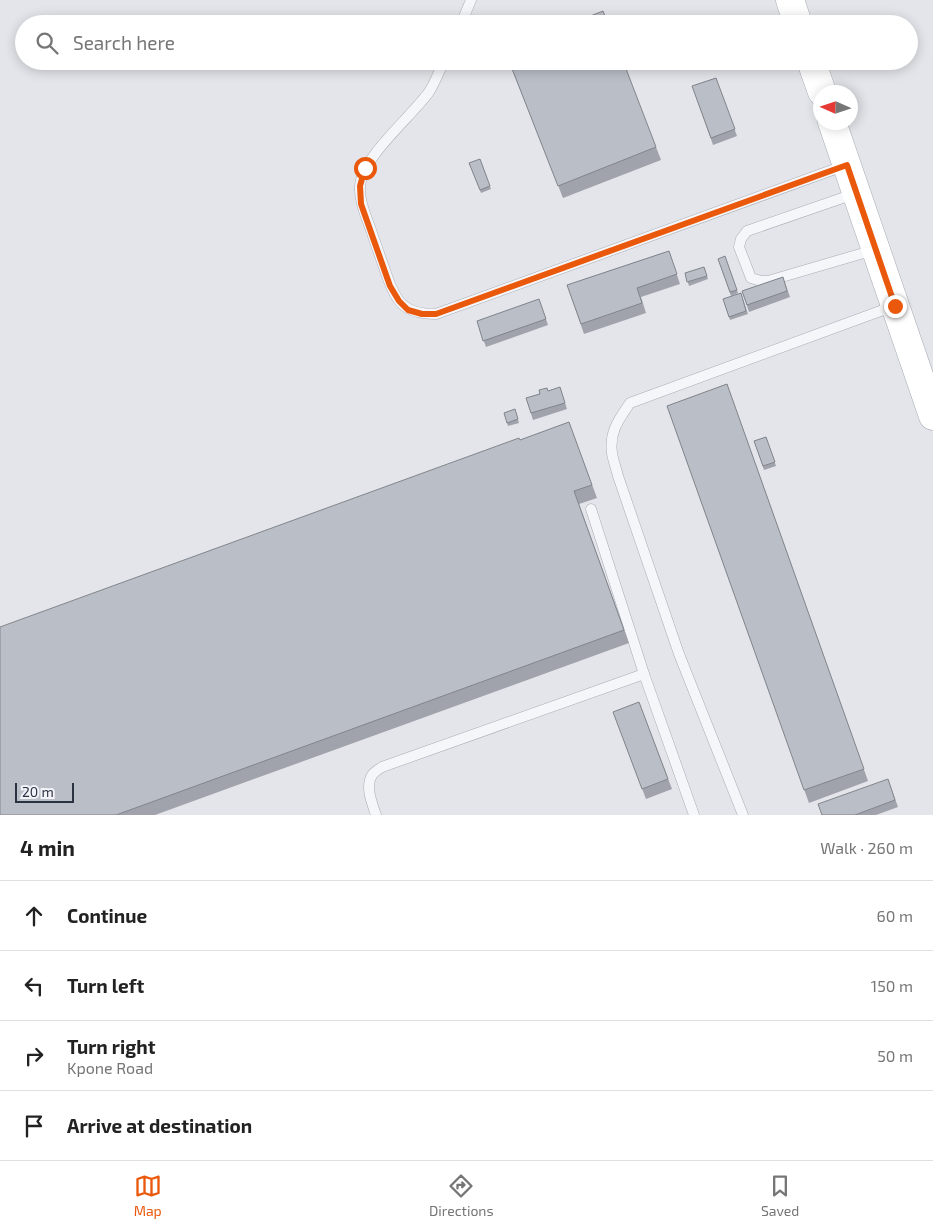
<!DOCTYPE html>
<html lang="en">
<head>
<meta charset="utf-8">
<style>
  :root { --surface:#fff; --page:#f6f6f6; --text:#222; --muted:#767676; --line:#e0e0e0; --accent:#ea580c }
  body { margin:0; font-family:"Exo 2",sans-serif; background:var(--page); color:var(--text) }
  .compass { position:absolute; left:813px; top:85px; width:45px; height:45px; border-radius:50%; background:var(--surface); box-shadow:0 2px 12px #0003; rotate:273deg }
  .scale { position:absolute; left:15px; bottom:12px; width:59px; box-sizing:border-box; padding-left:5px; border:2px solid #2b3242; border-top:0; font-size:14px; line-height:18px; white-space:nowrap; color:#2b3242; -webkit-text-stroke:4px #f2f4f8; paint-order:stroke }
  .stop { position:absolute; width:15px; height:15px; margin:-11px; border:4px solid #ea580c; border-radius:50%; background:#fff }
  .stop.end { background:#ea580c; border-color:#fff; box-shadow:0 1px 5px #0008 }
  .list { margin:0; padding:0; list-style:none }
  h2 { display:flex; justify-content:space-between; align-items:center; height:65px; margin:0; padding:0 20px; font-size:21px }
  h2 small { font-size:16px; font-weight:400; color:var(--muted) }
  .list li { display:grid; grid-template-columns:32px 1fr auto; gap:15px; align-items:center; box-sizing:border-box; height:70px; padding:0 20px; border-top:1px solid var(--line) }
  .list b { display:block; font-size:19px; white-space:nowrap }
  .list p { margin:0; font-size:16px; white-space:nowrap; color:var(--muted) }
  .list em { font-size:16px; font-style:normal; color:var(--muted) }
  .icon { flex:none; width:28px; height:28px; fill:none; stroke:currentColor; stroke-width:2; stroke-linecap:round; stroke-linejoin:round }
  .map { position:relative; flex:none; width:933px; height:815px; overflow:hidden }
  .search { position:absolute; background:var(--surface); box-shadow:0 2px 12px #0003; left:15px; right:15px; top:15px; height:55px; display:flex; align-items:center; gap:12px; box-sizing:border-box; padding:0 18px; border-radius:28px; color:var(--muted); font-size:19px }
  .sheet { height:345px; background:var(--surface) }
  nav { display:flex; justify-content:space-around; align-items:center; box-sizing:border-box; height:70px; border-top:1px solid var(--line); background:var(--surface); font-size:14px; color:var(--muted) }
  nav a { display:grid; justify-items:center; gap:2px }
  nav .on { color:var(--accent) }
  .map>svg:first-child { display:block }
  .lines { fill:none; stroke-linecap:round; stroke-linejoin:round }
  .lane-casing { stroke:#a8acb4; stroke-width:11 }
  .secondary-casing { stroke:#a8acb4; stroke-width:29 }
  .lane { stroke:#f5f6f9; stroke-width:10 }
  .secondary { stroke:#fff; stroke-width:28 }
  .wall { fill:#a0a3ab }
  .building { fill:#babec7; stroke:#82858b }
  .route { stroke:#ea580c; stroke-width:6 }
</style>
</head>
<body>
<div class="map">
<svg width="933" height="815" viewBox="0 0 933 815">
  <rect width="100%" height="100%" fill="#e3e5ea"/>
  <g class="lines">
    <!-- lane casing -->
    <g class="lane-casing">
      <g id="lane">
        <polyline points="461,24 471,0"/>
        <path d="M444,61C439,71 435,83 429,92C411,117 362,157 360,186C359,201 366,216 371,230C376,245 381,259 386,273C396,303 404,314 436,314L846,165"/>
        <polyline points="854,194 747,231 741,239 739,247 751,278 761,281 768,281 874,250"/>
        <polyline points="591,509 644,674 694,815"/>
        <path d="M376,815C372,803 365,787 372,775C374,772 379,769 382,767L644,674"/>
        <path d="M743,815L679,654L618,476C616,468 613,460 612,453C609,432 619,419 630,403L894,306"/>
      </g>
    </g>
    <!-- secondary casing -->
    <g class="secondary-casing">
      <g id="secondary">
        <polyline points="790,0 798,24"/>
        <polyline points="811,61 822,92"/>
        <polyline points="832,122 933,416"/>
      </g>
    </g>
    <!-- lane -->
    <use href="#lane" class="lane"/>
    <!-- secondary -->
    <use href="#secondary" class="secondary"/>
  </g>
  <!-- wall -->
  <g class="wall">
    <polygon points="509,61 656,147 661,160 563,198"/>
    <polygon points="716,78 737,136 713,145 692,86"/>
    <polygon points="480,159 491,189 481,193 469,163"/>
    <polygon points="669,251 680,284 641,297 646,313 584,334 567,285"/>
    <polygon points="725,256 738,293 731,296 718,259"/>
    <polygon points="704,267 708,279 689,286 685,273"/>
    <polygon points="783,277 790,297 749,312 742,291"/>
    <polygon points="741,293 748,314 730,320 723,299"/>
    <polygon points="539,299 548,325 486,347 477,321"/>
    <polygon points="727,384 868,781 809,803 667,406"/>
    <polygon points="560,387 567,409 533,420 526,398"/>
    <polygon points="515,409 519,423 508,426 504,413"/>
    <polygon points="569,422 597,498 579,504 629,643 155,815 0,815 520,440"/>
    <polygon points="766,437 776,466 764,470 754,441"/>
    <polygon points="639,702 672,789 646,799 613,712"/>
    <polygon points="888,779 898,807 876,815 822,815"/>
  </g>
  <!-- building -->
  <g class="building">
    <polygon points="603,11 608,24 570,24"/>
    <polygon points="509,61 623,61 656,147 558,186"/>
    <polygon points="716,78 735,129 711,138 692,86"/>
    <polygon points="480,159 490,186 480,190 469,163"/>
    <polygon points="669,251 677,274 637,288 642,303 581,324 567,285"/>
    <polygon points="725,256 737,290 730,292 718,259"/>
    <polygon points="704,267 707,276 687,282 685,273"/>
    <polygon points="783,277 787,291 747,305 742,291"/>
    <polygon points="741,293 746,311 729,317 723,299"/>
    <polygon points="539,299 546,319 483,341 477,321"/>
    <polygon points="727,384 864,769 804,790 667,406"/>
    <polygon points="560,387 565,403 531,413 526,398 540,394 539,390 547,388 548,391"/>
    <polygon points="515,409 518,419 507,423 504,413"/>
    <polygon points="569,422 592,485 574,491 624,630 116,815 0,815 0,627 519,438 520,440"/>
    <polygon points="766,437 775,462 763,466 754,441"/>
    <polygon points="639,702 668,779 642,789 613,712"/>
    <polygon points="888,779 895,800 855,815 822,815 818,804"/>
  </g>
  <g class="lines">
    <!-- route -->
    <polyline class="route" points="365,168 360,186 361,204 390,286 399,301 408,310 422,314 436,314 847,165 895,306"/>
  </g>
</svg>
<svg class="compass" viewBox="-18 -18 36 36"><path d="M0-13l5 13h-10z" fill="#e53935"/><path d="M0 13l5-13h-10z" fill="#767676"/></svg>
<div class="scale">20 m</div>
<div class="stop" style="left:365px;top:168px"></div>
<div class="stop end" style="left:895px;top:306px"></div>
<div class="search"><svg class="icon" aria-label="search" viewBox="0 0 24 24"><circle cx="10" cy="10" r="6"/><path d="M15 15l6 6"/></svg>Search here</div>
</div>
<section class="sheet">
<h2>4 min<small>Walk · 260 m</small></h2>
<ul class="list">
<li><svg class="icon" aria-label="ahead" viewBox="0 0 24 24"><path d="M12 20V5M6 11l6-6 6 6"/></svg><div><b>Continue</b></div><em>60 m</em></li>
<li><svg class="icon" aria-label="left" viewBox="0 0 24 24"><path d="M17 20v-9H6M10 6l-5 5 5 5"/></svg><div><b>Turn left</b></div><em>150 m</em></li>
<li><svg class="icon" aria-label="right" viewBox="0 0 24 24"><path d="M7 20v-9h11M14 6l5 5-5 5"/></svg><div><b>Turn right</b><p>Kpone Road</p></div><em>50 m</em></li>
<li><svg class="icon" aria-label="arrive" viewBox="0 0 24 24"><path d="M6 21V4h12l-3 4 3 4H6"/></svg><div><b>Arrive at destination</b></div></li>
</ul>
</section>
<nav>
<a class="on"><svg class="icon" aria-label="map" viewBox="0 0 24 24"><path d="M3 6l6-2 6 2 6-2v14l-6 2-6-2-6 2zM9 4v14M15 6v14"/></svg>Map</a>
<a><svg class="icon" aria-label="directions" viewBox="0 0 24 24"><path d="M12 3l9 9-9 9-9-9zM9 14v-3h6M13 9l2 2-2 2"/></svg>Directions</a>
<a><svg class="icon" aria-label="saved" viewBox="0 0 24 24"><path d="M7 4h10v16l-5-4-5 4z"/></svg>Saved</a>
</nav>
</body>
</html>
